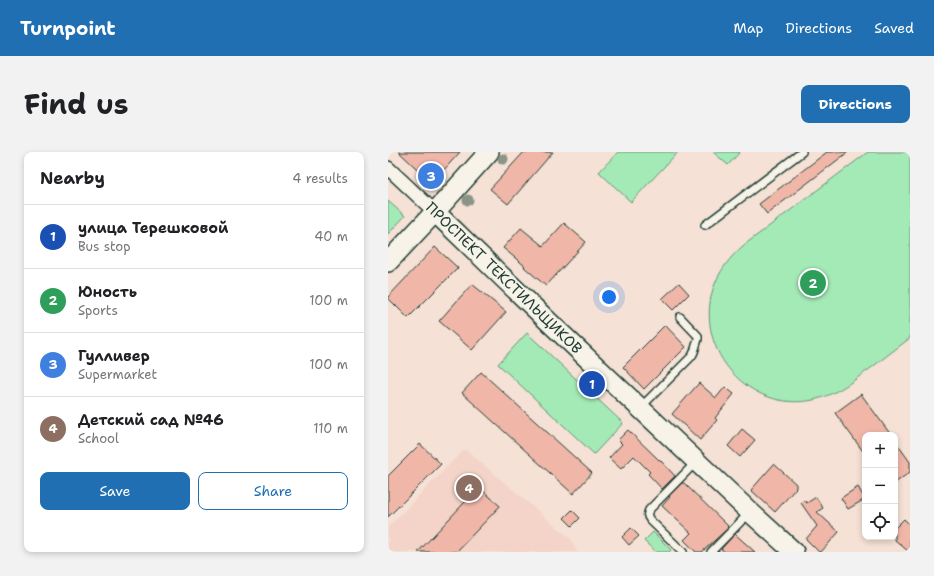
<!DOCTYPE html>
<html lang="en">
<head>
<meta charset="utf-8">
<style>
  :root { --surface:#fff; --page:#f2f2f2; --text:#202124; --muted:#757577; --line:#e0e0e0; --accent:#1f6fb2 }
  body { margin:0; font-family:"Shantell Sans",sans-serif; background:var(--page); color:var(--text) }
  .controls { position:absolute; right:12px; bottom:12px; display:grid; overflow:hidden; border-radius:8px; box-shadow:0 2px 6px #0003 }
  .controls button { width:36px; height:36px; display:grid; place-items:center; padding:0; border:0; border-bottom:1px solid var(--line); background:var(--surface); color:var(--text); font:20px sans-serif }
  .you { position:absolute; left:221px; top:145px; width:14px; height:14px; margin:-10px; border:3px solid #fff; border-radius:50%; background:#1a73e8; box-shadow:0 0 0 6px #1a73e833 }
  .badge { display:grid; place-items:center; width:26px; height:26px; border-radius:50%; background:var(--accent); color:#fff; font-size:13px; font-weight:700 }
  .pin { position:absolute; translate:-50% -50%; border:2px solid #fff; box-shadow:0 1px 4px #0006 }
  .list { margin:0; padding:0; list-style:none }
  h2 { display:flex; justify-content:space-between; align-items:center; height:52px; margin:0; padding:0 16px; font-size:17px }
  h2 small { font-size:13px; font-weight:400; color:var(--muted) }
  .list li { display:grid; grid-template-columns:26px 1fr auto; gap:12px; align-items:center; box-sizing:border-box; height:64px; padding:0 16px; border-top:1px solid var(--line) }
  .list b { display:block; font-size:15px; white-space:nowrap }
  .list p { margin:0; font-size:13px; white-space:nowrap; color:var(--muted) }
  .list em { font-size:13px; font-style:normal; color:var(--muted) }
  .actions { display:flex; gap:8px; padding:12px 16px }
  .actions a { flex:1; padding:9px 0; border:1px solid var(--accent); border-radius:8px; text-align:center; font-size:14px; color:var(--accent) }
  .actions .main { background:var(--accent); color:#fff }
  .icon { flex:none; width:22px; height:22px; fill:none; stroke:currentColor; stroke-width:2; stroke-linecap:round; stroke-linejoin:round }
  .map { position:relative; flex:none; width:522px; height:400px; overflow:hidden; border-radius:8px }
  header { display:flex; align-items:center; gap:24px; box-sizing:border-box; height:56px; padding:0 20px; background:var(--accent); color:#fff }
  header strong { font-size:19px }
  nav { display:flex; gap:22px; margin-inline-start:auto; font-size:14px }
  .intro { display:flex; align-items:center; justify-content:space-between; box-sizing:border-box; height:96px; padding:0 24px }
  h1 { margin:0; font-size:28px }
  .button { padding:10px 18px; border-radius:8px; background:var(--accent); color:#fff; font-size:14px; font-weight:700 }
  main { display:flex; gap:24px; padding:0 24px }
  aside { flex:1; background:var(--surface); border-radius:8px; box-shadow:0 2px 6px #0003 }
  .map>svg:first-child { display:block }
  .built { fill:#f4d4c8 }
  .green { fill:#a4eab7; stroke:#629476 }
  .building { fill:#f0b7a9; stroke:#1f3d34 }
  .lines { fill:none; stroke-linecap:round; stroke-linejoin:round }
  .lane-casing { stroke:#1f3d34; stroke-width:10 }
  .street-casing { stroke:#1f3d34; stroke-width:16 }
  .secondary-casing { stroke:#1f3d34; stroke-width:22 }
  .lane { stroke:#f7f3e8; stroke-width:7 }
  .street { stroke:#f7f3e8; stroke-width:13 }
  .secondary { stroke:#f7f3e8; stroke-width:19 }
  .tree { fill:#8a9587 }
  .labels { text-anchor:middle; stroke-width:3.5; stroke-linejoin:round; paint-order:stroke }
  .street-label { font-size:15px; fill:#1f3d34; stroke:#f7f3e8 }
</style>
</head>
<body>
<header>
<strong>Turnpoint</strong>
<nav><a>Map</a><a>Directions</a><a>Saved</a></nav>
</header>
<div class="intro"><h1>Find us</h1><a class="button">Directions</a></div>
<main>
<aside>
<h2>Nearby<small>4 results</small></h2>
<ul class="list">
<li><span class="badge" style="background:#1a4fb4">1</span><div><b>улица Терешковой</b><p>Bus stop</p></div><em>40 m</em></li>
<li><span class="badge" style="background:#2e9e5b">2</span><div><b>Юность</b><p>Sports</p></div><em>100 m</em></li>
<li><span class="badge" style="background:#3f7fe0">3</span><div><b>Гулливер</b><p>Supermarket</p></div><em>100 m</em></li>
<li><span class="badge" style="background:#8d6e63">4</span><div><b>Детский сад №46</b><p>School</p></div><em>110 m</em></li>
</ul>
<div class="actions"><a class="main">Save</a><a>Share</a></div>
</aside>
<div class="map">
<svg width="522" height="400" viewBox="0 0 522 400">
  <rect width="100%" height="100%" fill="#f5e1d5"/>
  <filter id="ink" filterUnits="userSpaceOnUse"><feTurbulence type="fractalNoise" baseFrequency=".025" numOctaves="2"/><feDisplacementMap in="SourceGraphic" scale="8" xChannelSelector="R" yChannelSelector="G"/><feConvolveMatrix kernelMatrix="1 2 1 2 8 2 1 2 1" color-interpolation-filters="sRGB"/></filter>
  <g filter="url(#ink)">
    <!-- built -->
    <polygon class="built" points="77,297 183,387 189,400 0,400 0,375"/>
    <!-- green -->
    <g class="green">
      <polygon points="230,0 290,0 243,50 211,20"/>
      <polygon points="325,0 352,0 340,13"/>
      <path d="M480,0H522V186C509,196 496,206 483,216C465,229 448,243 425,248C362,261 306,199 325,137C331,119 342,105 356,93Z"/>
      <polygon points="0,49 17,64 0,82"/>
      <polygon points="139,181 235,271 206,302 110,212"/>
      <polygon points="265,380 283,398 281,400 268,400 256,389"/>
    </g>
    <!-- building -->
    <g class="building">
      <polygon points="11,0 72,0 44,31"/>
      <polygon points="136,0 165,0 120,52 102,37"/>
      <polygon points="439,0 460,0 379,62 371,52"/>
      <polygon points="176,71 198,90 158,134 136,115 137,114 115,96 133,76 155,94"/>
      <polygon points="47,95 70,116 20,166 0,146 0,145"/>
      <polygon points="291,131 301,142 285,158 274,147"/>
      <polygon points="84,132 118,160 84,198 51,169"/>
      <polygon points="277,173 298,195 256,237 235,215"/>
      <polygon points="93,220 204,321 185,342 74,241"/>
      <polygon points="311,231 328,246 337,235 346,242 327,266 329,268 312,288 284,262"/>
      <polygon points="473,242 503,283 477,283 477,302 447,261"/>
      <polygon points="354,277 367,288 352,305 340,294"/>
      <polygon points="240,278 273,310 273,309 287,324 274,337 260,322 262,320 246,304 233,317 221,306 234,292 230,288"/>
      <polygon points="507,289 522,310 522,320 507,331"/>
      <polygon points="32,292 53,312 0,365 0,324"/>
      <polygon points="386,312 408,332 408,336 387,360 363,338"/>
      <polygon points="294,331 296,331 340,374 339,375 340,376 314,400 308,400 296,388 303,381 274,354 282,345 281,344"/>
      <polygon points="91,335 112,354 68,400 30,400"/>
      <polygon points="470,335 477,347 460,357 453,346"/>
      <polygon points="428,345 435,356 429,360 451,380 433,400 431,400 418,387 429,374 413,351 416,348 419,351"/>
      <polygon points="184,358 192,366 184,374 176,366"/>
      <polygon points="516,367 522,373 522,400 521,400 507,388 507,376"/>
      <polygon points="243,376 251,384 241,393 234,385"/>
      <polygon points="347,382 367,400 337,400 333,397"/>
    </g>
    <g class="lines">
      <!-- lane casing -->
      <g class="lane-casing">
        <g id="lane">
          <polyline points="317,73 414,0"/>
          <polyline points="252,256 304,204 306,200 310,187 310,184 292,165"/>
          <path d="M295,400L262,368C259,364 259,362 261,358L308,310"/>
          <polyline points="323,400 362,360"/>
        </g>
      </g>
      <!-- street casing -->
      <g class="street-casing">
        <polyline id="street" points="0,16 47,60"/>
      </g>
      <!-- secondary casing -->
      <g class="secondary-casing">
        <g id="secondary">
          <polyline points="47,60 162,171 362,360 406,400"/>
          <polyline points="0,110 47,60 101,0"/>
        </g>
      </g>
      <!-- lane -->
      <use href="#lane" class="lane"/>
      <!-- street -->
      <use href="#street" class="street"/>
      <!-- secondary -->
      <use href="#secondary" class="secondary"/>
    </g>
    <!-- trees -->
    <g class="tree">
      <circle cx="115" cy="7" r="5.5"/>
      <circle cx="80" cy="48" r="5.5"/>
    </g>
  </g>
  <g class="labels">
    <!-- street labels -->
    <g class="street-label">
      <text transform="translate(116 126) rotate(44)" y="5">ПРОСПЕКТ ТЕКСТИЛЬЩИКОВ</text>
    </g>
  </g>
</svg>
<div class="controls">
<button>+</button>
<button>−</button>
<button><svg class="icon" aria-label="locate" viewBox="0 0 24 24"><circle cx="12" cy="12" r="6"/><path d="M12 2v4M12 18v4M2 12h4M18 12h4"/></svg></button>
</div>
<div class="you"></div>
<div class="pin badge" style="left:204px;top:232px;background:#1a4fb4">1</div>
<div class="pin badge" style="left:425px;top:131px;background:#2e9e5b">2</div>
<div class="pin badge" style="left:43px;top:24px;background:#3f7fe0">3</div>
<div class="pin badge" style="left:81px;top:336px;background:#8d6e63">4</div>
</div>
</main>
</body>
</html>
